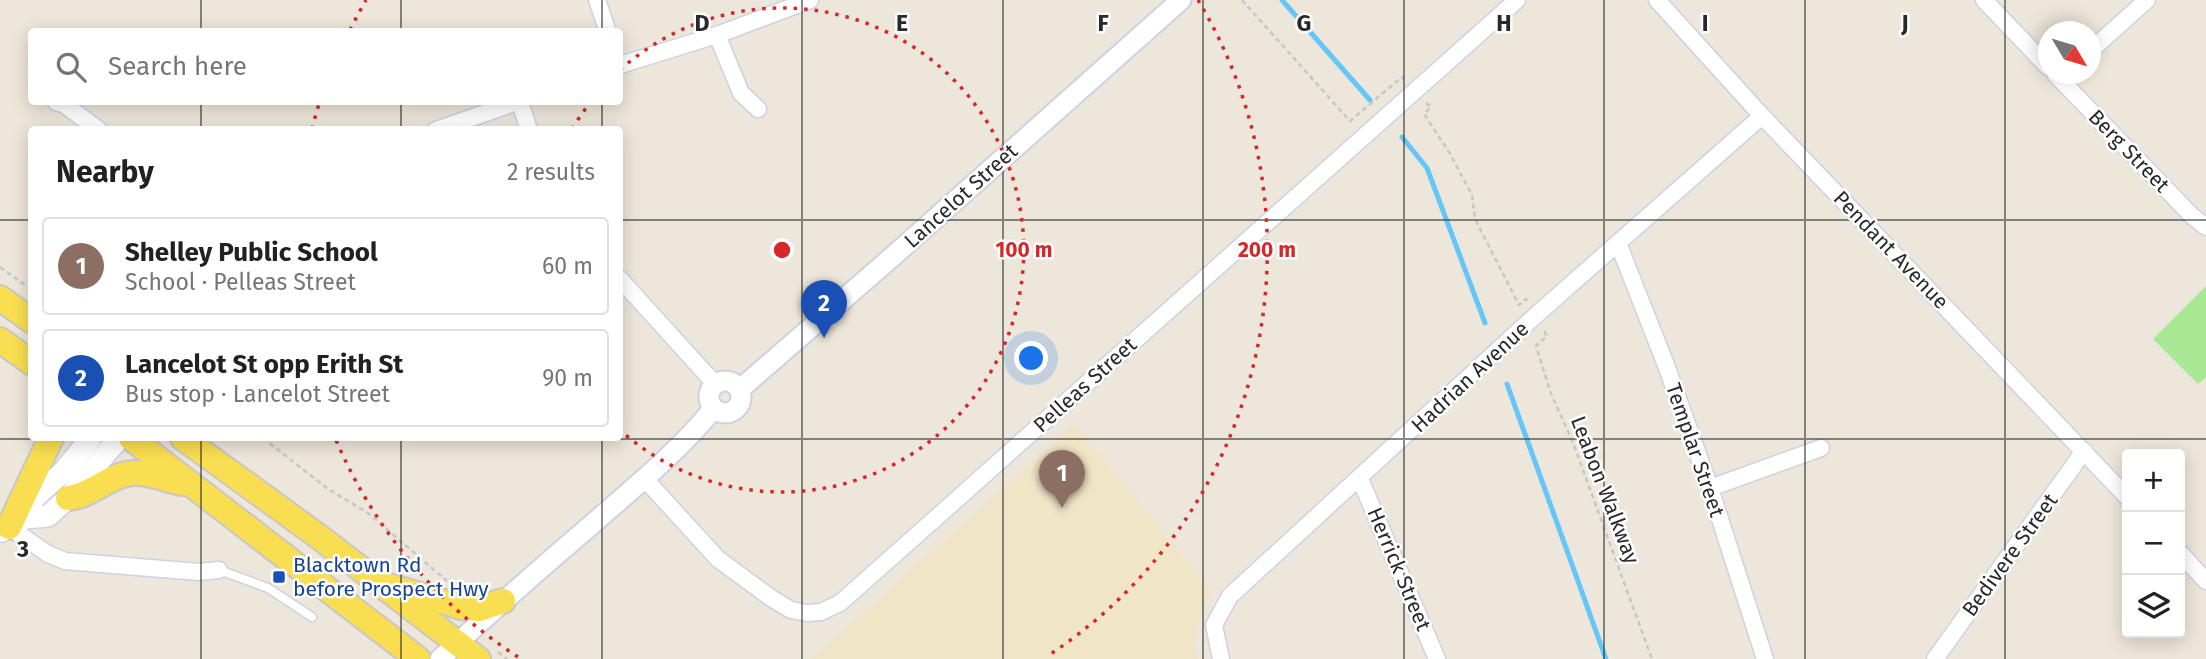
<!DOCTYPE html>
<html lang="en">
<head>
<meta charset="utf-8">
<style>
  :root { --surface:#fff; --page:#f2f2f2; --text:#202124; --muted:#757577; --line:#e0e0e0; --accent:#344dff }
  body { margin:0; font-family:"Fira Sans",sans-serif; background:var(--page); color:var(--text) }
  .controls { position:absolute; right:21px; bottom:21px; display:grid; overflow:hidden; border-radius:7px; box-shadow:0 4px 18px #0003 }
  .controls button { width:63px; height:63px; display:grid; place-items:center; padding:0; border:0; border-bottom:2px solid var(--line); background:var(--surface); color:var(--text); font:35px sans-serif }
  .compass { position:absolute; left:2038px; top:21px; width:63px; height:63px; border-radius:50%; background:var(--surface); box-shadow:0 4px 18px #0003; rotate:128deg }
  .you { position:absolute; left:1032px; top:359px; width:24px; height:24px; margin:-18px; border:5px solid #fff; border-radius:50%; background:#1a73e8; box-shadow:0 0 0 10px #1a73e833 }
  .badge { display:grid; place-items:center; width:46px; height:46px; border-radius:50%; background:var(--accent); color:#fff; font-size:23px; font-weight:700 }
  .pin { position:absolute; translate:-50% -58px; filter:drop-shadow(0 2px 4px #0008) }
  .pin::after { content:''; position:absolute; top:37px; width:24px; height:21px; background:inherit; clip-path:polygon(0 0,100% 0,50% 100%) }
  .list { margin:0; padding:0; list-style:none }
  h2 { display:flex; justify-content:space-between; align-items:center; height:91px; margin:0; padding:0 28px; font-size:30px }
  h2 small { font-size:23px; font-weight:400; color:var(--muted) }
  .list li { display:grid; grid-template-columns:46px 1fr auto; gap:21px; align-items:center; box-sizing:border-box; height:98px; margin:0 14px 14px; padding:0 14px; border:2px solid var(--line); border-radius:7px }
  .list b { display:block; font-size:26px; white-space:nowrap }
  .list p { margin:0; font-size:23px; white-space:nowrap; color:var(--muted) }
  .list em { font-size:23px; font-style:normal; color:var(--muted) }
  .icon { flex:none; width:38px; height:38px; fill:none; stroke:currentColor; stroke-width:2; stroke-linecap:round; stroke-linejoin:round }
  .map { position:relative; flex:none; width:2206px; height:659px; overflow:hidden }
  .search { position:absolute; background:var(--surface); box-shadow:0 4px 18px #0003; left:28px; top:28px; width:595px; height:77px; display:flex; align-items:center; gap:18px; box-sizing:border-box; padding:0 24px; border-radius:7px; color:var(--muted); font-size:26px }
  .panel { position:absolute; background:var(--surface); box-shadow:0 4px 18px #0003; left:28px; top:126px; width:595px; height:315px; border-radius:7px }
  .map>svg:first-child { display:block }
  .education { fill:#f0e5c7 }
  .green { fill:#a9e892 }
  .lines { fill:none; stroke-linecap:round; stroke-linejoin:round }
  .stream { stroke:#64c7f7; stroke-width:5 }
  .service-casing { stroke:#cfd1e3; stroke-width:11 }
  .minor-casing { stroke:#cfd1e3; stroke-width:19 }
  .tertiary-casing { stroke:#cfd1e3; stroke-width:23 }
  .secondary-casing { stroke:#cfd1e3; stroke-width:24 }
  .primary-casing { stroke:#c7c7c7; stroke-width:28 }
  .path { stroke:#c7c7c7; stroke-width:2.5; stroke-dasharray:5 3.5; stroke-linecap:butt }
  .service { stroke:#fff; stroke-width:8 }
  .minor { stroke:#fff; stroke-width:16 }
  .tertiary { stroke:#fff; stroke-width:19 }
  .secondary { stroke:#fff; stroke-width:21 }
  .primary { stroke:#fade51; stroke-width:24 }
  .grid { fill:none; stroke:#292929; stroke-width:2; stroke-opacity:0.55 }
  .ring { fill:none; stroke:#d62828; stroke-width:3.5; stroke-dasharray:3.5 7 }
  .transit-dot { fill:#1a4fb4; stroke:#fff; stroke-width:2.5 }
  .labels { text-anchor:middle; stroke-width:5; stroke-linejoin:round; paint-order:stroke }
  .street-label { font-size:21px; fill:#292929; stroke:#fff }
  .transit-label { font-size:21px; fill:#164399; stroke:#fff; text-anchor:start }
  .grid-label { font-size:23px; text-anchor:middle; font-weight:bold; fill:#292929; stroke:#fff; stroke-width:5; stroke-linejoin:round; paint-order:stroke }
  .centre { fill:#d62828; stroke:#fff; stroke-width:3.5 }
  .ring-label { font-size:21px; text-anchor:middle; font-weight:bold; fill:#d62828; stroke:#fff; stroke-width:5; stroke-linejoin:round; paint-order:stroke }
</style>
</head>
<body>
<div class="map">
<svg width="2206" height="659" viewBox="0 0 2206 659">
  <rect width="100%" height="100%" fill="#ede6da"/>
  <!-- education -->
  <polygon class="education" points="1075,424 1211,591 1192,642 1199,659 812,659"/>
  <!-- green -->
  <polygon class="green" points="2206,286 2206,377 2198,384 2153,339"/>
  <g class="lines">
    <!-- stream -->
    <g class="stream">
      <polyline points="1282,0 1370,100"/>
      <polyline points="1402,137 1427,168 1485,323"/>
      <polyline points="1507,384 1606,659"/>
    </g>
    <!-- service casing -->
    <g class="service-casing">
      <polyline id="service" points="219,570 268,588 312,617"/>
    </g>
    <!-- minor casing -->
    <g class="minor-casing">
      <g id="minor">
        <polyline points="597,0 608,32"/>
        <polyline points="1657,0 1762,116 2127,497"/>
        <polyline points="1984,0 2048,67"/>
        <polyline points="717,35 741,93 758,109"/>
        <polyline points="2090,51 2147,0"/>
        <polyline points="620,65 717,35 810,0"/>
        <polyline points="2055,74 2192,216 2206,227"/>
        <polyline points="56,102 65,105 99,130"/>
        <polyline points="520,102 529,130"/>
        <polyline points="436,130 517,102"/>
        <polyline points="1618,243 1666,365 1710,488 1765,659"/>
        <polyline points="620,279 715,384"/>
        <polyline points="644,478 718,559 771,598 791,610 807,613 821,612 840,603 928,525 1517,0"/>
        <polyline points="1360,479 1437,659"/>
        <polyline points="1710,488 1821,448"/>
        <polyline points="9,527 48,554 65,561 199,572 219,570"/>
        <polyline points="2180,553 2206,581"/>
        <polyline points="1221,659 1214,625 1230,596 1535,316 1762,116"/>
        <polyline points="1935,659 2084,451"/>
      </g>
    </g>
    <!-- tertiary casing -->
    <g class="tertiary-casing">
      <g id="tertiary">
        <circle cx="725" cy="397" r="16"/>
        <polyline points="739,390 892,257 1181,0"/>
        <path d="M440,659C492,611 544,565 597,520C637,485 680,450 713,409"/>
      </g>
    </g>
    <!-- secondary casing -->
    <g class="secondary-casing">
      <g id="secondary">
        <polyline points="26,516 34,498 64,471 91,438"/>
        <polyline points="2,531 25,518 48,516 68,498 119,438"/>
      </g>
    </g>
    <!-- primary casing -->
    <g class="primary-casing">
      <g id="primary">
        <polyline points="0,298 32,321"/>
        <polyline points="0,340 32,363"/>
        <polyline points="131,438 418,659"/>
        <polyline points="183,438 322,539 478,659"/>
        <path d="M68,498C92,496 110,474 134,473C150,472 166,480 182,483"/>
        <polyline points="9,527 51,438"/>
        <polyline points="389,586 461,607 479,609 503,601"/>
      </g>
    </g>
    <!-- path -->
    <g class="path">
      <polyline points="1242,0 1350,121 1402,77 1404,80"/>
      <polyline points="1426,103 1431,107 1424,114 1449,152 1472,195 1475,219 1519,305 1526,299 1527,301"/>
      <polyline points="0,267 32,290"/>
      <polyline points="1544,331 1547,336 1536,346 1551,394 1572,440 1652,659"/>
      <polyline points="263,438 328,489 368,513 447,581"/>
      <polyline points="498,652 507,659"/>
    </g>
    <!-- service -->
    <use href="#service" class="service"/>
    <!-- minor -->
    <use href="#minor" class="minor"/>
    <!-- tertiary -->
    <use href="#tertiary" class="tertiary"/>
    <!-- secondary -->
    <use href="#secondary" class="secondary"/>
    <!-- primary -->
    <use href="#primary" class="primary"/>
  </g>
  <!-- grid -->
  <path class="grid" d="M201,0V32M401,0V32M602,0V32M802,0V659M1003,0V659M1203,0V659M1404,0V659M1604,0V659M1805,0V659M2005,0V659M201,102V130M401,102V130M602,102V130M0,220H32M620,220H2206M201,438V659M401,438V659M602,438V659M0,439H2206"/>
  <!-- distance rings -->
  <g class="ring">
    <path d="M572 129A242 242 0 0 1 590 103M620 70A242 242 0 1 1 620 430"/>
    <path d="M518 657A485 485 0 0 1 336 440M312 129A485 485 0 0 1 319 104M350 30A485 485 0 0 1 366 0M1198 0A485 485 0 0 1 1046 657"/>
  </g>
  <!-- markers -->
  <rect class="transit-dot" x="272" y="570" width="14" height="14" rx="3.5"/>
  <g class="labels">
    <!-- street labels -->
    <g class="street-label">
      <text transform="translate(2129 151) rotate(46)" y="7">Berg Street</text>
      <text transform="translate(961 196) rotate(-42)" y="7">Lancelot Street</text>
      <text transform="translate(1891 250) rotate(46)" y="7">Pendant Avenue</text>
      <text transform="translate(1470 377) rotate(-43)" y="7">Hadrian Avenue</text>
      <text transform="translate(1085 385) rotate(-42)" y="7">Pelleas Street</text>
      <text transform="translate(1695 450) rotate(71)" y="7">Templar Street</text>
      <text transform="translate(1605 490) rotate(69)" y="7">Leabon Walkway</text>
      <text transform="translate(2010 555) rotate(-54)" y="7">Bedivere Street</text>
      <text transform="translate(1399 569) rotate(67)" y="7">Herrick Street</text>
    </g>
    <!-- transit labels -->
    <g class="transit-label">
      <text x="293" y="572">Blacktown Rd<tspan x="293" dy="24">before Prospect Hwy</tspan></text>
    </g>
  </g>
  <g class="grid-label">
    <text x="702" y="31">D</text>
    <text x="902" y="31">E</text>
    <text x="1103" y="31">F</text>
    <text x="1304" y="31">G</text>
    <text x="1504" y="31">H</text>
    <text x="1705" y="31">I</text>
    <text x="1905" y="31">J</text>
    <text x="23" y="557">3</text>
  </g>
  <circle cx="782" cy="250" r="10" class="centre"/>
  <g class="ring-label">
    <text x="1024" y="257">100 m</text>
    <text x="1267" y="257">200 m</text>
  </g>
</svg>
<div class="controls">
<button>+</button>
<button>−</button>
<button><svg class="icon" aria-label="layers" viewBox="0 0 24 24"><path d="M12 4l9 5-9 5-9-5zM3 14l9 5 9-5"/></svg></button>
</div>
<svg class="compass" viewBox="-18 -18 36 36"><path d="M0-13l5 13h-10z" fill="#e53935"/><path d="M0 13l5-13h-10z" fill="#757577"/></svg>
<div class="you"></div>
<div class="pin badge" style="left:1062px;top:508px;background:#8d6e63">1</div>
<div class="pin badge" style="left:824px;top:338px;background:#1a4fb4">2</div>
<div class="search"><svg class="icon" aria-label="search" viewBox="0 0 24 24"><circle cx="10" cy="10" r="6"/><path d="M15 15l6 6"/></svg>Search here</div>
<section class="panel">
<h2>Nearby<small>2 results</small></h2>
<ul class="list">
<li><span class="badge" style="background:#8d6e63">1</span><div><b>Shelley Public School</b><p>School · Pelleas Street</p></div><em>60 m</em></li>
<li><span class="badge" style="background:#1a4fb4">2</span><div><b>Lancelot St opp Erith St</b><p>Bus stop · Lancelot Street</p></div><em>90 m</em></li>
</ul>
</section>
</div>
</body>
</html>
